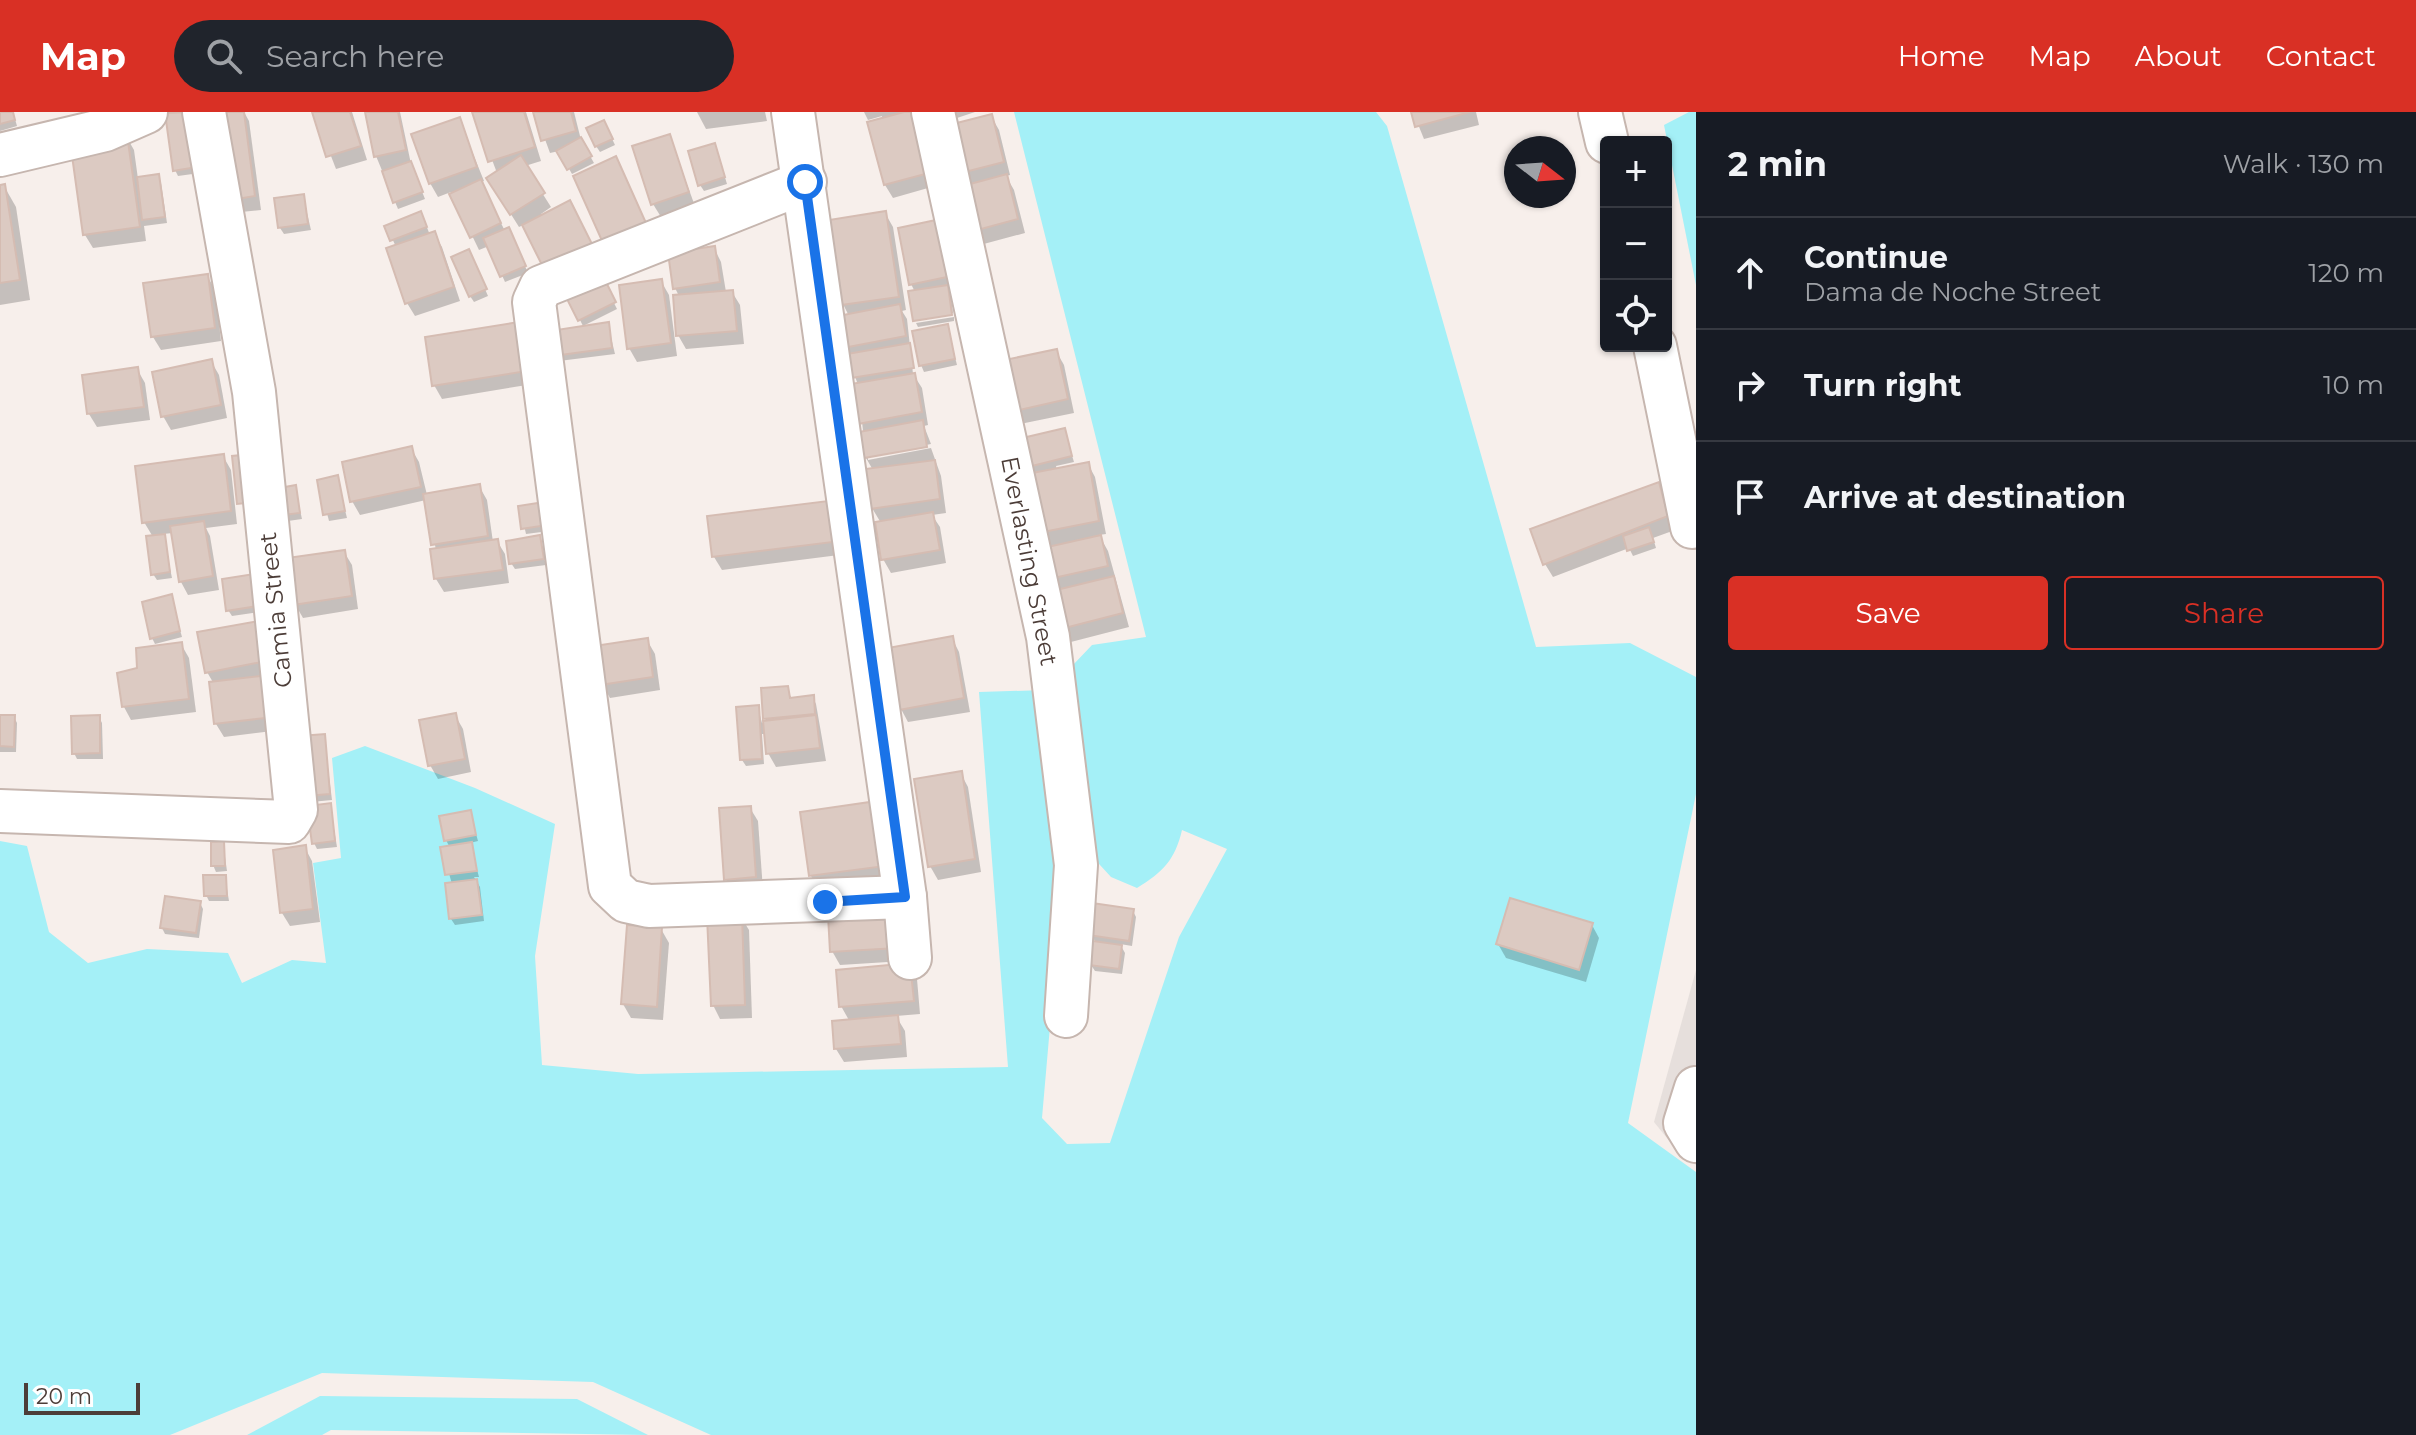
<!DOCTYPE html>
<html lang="en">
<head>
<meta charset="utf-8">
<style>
  :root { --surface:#171b24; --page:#20242c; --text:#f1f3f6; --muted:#9ea1a6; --line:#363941; --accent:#d93025 }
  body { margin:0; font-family:Montserrat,sans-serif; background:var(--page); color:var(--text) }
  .controls { position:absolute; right:24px; top:24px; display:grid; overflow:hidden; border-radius:8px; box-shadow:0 2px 6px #0004 }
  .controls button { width:72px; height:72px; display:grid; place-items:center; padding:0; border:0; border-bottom:2px solid var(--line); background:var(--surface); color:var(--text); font:40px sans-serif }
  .compass { position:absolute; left:1504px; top:24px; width:72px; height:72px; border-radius:50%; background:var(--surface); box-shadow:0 2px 6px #0004; rotate:107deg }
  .scale { position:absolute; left:24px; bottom:20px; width:116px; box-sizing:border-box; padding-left:8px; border:4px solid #4c3d38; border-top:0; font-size:22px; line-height:28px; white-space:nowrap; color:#4c3d38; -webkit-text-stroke:6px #fff; paint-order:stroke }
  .stop { position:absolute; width:24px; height:24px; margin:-18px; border:6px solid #1a73e8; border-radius:50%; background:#fff }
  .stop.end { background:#1a73e8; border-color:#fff; box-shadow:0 2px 8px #0008 }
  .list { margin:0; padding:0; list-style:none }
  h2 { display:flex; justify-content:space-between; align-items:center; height:104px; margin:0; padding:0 32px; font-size:34px }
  h2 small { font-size:26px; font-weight:400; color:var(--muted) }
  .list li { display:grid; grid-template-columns:52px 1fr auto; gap:24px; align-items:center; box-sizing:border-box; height:112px; padding:0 32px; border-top:2px solid var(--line) }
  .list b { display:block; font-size:30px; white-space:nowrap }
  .list p { margin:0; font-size:26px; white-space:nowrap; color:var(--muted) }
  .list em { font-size:26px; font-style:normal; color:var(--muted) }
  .actions { display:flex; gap:16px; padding:24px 32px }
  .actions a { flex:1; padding:18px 0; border:2px solid var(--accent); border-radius:8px; text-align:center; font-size:28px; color:var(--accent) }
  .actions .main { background:var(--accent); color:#fff }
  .icon { flex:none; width:44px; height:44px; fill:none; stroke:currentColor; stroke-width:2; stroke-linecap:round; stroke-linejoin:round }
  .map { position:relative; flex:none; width:1696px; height:1323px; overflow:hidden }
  header { display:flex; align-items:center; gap:48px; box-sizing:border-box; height:112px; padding:0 40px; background:var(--accent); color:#fff }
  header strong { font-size:38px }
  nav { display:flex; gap:44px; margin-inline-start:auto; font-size:28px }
  .search { width:560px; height:72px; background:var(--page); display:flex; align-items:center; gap:20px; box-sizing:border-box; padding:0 28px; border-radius:44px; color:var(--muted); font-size:30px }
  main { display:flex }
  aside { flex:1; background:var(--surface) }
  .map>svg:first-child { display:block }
  .industrial { fill:#e6dfdc }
  .water { fill:#a4f0f7 }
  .shadow { fill:#0003 }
  .building { fill:#dccac2; stroke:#d5bcb2; stroke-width:2 }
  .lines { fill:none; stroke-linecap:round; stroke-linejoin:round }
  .minor-casing { stroke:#c6b6af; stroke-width:46 }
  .minor { stroke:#fff; stroke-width:42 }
  .route { stroke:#1a73e8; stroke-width:10 }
  .labels { text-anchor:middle; stroke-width:7; stroke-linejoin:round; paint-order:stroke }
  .street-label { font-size:24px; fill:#4c3d38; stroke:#fff }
</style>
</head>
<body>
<header>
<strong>Map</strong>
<div class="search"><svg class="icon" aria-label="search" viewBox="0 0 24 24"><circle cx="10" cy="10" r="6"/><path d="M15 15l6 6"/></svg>Search here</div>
<nav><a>Home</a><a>Map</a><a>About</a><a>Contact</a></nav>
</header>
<main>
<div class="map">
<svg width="1696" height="1323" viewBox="0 0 1696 1323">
  <rect width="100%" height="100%" fill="#f7efeb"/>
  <!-- industrial -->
  <polygon class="industrial" points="1696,858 1696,1053 1675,1036 1654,1010"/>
  <!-- water -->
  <g class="water">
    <path d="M1014,0H1376L1387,14L1536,535L1630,531L1696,565V682L1628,1011L1696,1060V1323H711L593,1270L322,1261L170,1323H0V729L27,734L49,820L88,851L147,837L228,841L242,871L292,848L326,851L313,751L341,746L332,646L365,634L475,676L555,712L535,844L542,953L638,962L1008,955L979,580L1045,578L1060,800L1042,1006L1067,1032L1110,1031L1179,825L1227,737L1182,718C1175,748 1163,760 1137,776L1111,765L1089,741L1073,553L1092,533L1146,525Z"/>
    <polygon points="1689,0 1696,0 1696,173 1664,13"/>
    <polygon points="320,1284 577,1287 648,1323 331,1318 322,1323 247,1323"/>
  </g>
  <!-- shadow -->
  <g class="shadow">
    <polygon points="0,0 13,0 17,14 0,19"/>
    <polygon points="221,0 244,0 249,9 261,98 241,100"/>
    <polygon points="314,0 352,0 367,48 336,57"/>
    <polygon points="367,0 400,0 411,52 425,87 398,97 376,44"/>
    <polygon points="474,0 526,0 541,49 525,54 551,95 541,102 542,104 519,115 497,80 497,61"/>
    <polygon points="535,0 574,0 581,28 594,51 572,62 559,39 550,41"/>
    <polygon points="697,0 765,0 767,9 706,17"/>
    <polygon points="864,0 911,0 935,74 893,86 885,73 882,4 868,8"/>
    <polygon points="946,0 975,0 951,8"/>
    <polygon points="1413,0 1476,0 1479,13 1424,27"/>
    <polygon points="167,3 200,61 178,64 175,58"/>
    <polygon points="991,4 999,18 1010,63 1006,64 1014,78 1025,121 980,133 959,61"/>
    <polygon points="459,7 484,69 480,70 505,119 512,124 528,161 505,170 489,134 479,138 451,80 438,85 430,71"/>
    <polygon points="607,16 615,33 600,40 596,34"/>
    <polygon points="126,24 134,38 138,67 158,64 161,71 167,111 144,114 146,129 93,136 85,123 73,31"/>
    <polygon points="669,24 695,94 661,105 653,92"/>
    <polygon points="717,39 727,72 704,79 700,73"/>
    <polygon points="4,74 16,95 30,188 0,193 0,75"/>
    <polygon points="303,84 311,118 284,122 280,116"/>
    <polygon points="885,101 893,115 906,198 902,199 907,207 913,262 922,276 928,313 924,314 931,332 868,344 868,348 931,336 941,364 946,401 932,403 940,415 946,451 891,461 883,447 881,411 872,396 873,358 866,346 858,273 845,235 849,204 843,192"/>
    <polygon points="424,108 430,123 434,122 442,135 460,189 415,204 407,191 396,135 387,115"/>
    <polygon points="943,124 953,179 950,179 953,201 914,207 915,180 911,172"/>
    <polygon points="714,136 721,150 726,180 732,180 740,193 744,232 686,237 678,223 679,184 675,176"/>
    <polygon points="471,145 488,184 474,190 470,184"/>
    <polygon points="207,164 215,177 221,229 161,238 153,225"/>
    <polygon points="601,165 617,197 583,214 567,182"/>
    <polygon points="661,169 669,183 677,244 637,250 629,236"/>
    <polygon points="954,205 954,209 918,215 916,211"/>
    <polygon points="518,213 533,272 442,287 434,273"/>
    <polygon points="608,213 615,242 559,249 555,243"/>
    <polygon points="947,214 957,253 924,260 921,253"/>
    <polygon points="1056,239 1064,253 1074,301 1020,312 1012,299"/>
    <polygon points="211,249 219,263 227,306 171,318 163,304"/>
    <polygon points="137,257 145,271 150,308 97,315 89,302"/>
    <polygon points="1064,318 1074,350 1056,354 1057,358 1088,352 1095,365 1106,422 1099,423 1108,439 1129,515 1067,531 1026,355"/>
    <polygon points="411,336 419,350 427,383 479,374 487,388 493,430 497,429 505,442 509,471 444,480 436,467 436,438 426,388 360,403 352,389"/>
    <polygon points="223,344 231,358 237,412 206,416 210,424 219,478 188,483 181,470 173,421 163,422 172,466 157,468 153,462 153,425 144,410"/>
    <polygon points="337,366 347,406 329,409 319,370"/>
    <polygon points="1658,372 1675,418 1653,426 1656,436 1633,444 1629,436 1553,465 1545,452"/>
    <polygon points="295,376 302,407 288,409 285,403"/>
    <polygon points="827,391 839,443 722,458 714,445"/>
    <polygon points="520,396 557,418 526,422"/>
    <polygon points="539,426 546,453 515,457 511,451"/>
    <polygon points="344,440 352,453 358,497 303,506 295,492"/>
    <polygon points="260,464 267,499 232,504 228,498"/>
    <polygon points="171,485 182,525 155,532 152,526"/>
    <polygon points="269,509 289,617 224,625 216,612 214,572 207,560"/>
    <polygon points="952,526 959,540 970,600 908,610 901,597"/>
    <polygon points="647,528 655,542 660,578 610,586 602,572"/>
    <polygon points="181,532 189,546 196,600 131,608 124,595 139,557"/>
    <polygon points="787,576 792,588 813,586 816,592 826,649 776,655 768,641 766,622 762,622 764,652 746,654 742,648 758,596 762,611 768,610 765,607"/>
    <polygon points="455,603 463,617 471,660 438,667 430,653"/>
    <polygon points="0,605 14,605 17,611 16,640 0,640"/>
    <polygon points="99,605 102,611 103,647 77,647 74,641"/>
    <polygon points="324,624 332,688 311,690"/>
    <polygon points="961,662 968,675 981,760 938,768 930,754"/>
    <polygon points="330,693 337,735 317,737 314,731"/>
    <polygon points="750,696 758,709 763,778 734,781 726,767"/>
    <polygon points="470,700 478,729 470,731 479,765 474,765 480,775 484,809 455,813 451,807 452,772 442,737 450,736 446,728"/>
    <polygon points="803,701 899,766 819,777 811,764"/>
    <polygon points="223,731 227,759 216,760 213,753"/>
    <polygon points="305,736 312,749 320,810 290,814 282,801"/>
    <polygon points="225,765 229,789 209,789 206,783"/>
    <polygon points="200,791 203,797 199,826 165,822 162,816"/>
    <polygon points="1133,799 1136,805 1132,834 1120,832 1125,841 1122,862 1095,859 1091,853 1095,829 1090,822"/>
    <polygon points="894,801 904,849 840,853 832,839"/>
    <polygon points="741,805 749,818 752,906 720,907 713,893"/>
    <polygon points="1592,813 1599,826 1586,870 1506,846 1498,832"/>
    <polygon points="661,817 669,831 663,908 631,906 623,892"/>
    <polygon points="909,854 917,867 920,902 896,904 905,919 907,945 844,950 836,937 850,910 841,894"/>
  </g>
  <!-- building -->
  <g class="building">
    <polygon points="0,0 13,0 15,8 0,12"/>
    <polygon points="190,0 197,55 173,59 165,1"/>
    <polygon points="219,0 244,0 255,84 231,88"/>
    <polygon points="312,0 350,0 361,34 326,45"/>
    <polygon points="365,0 398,0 406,38 374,45"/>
    <polygon points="472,0 524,0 535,35 488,50"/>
    <polygon points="533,0 571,0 576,19 541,29"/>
    <polygon points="904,0 913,0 929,61 884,73 867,10"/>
    <polygon points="1411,0 1470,0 1415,15"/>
    <polygon points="992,2 1004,50 957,62 945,14"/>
    <polygon points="460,5 477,55 429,72 411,22"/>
    <polygon points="604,8 613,27 595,35 586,16"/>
    <polygon points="127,22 140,115 83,123 70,29"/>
    <polygon points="670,22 689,80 651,93 632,34"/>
    <polygon points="581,25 592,44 567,58 556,39"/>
    <polygon points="715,31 725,65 698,74 688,39"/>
    <polygon points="521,43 545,81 510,103 486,66"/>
    <polygon points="616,44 646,111 603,131 573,64"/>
    <polygon points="411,49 423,80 393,91 382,59"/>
    <polygon points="159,62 165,105 142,108 137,65"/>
    <polygon points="1007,62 1018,107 970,120 959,75"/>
    <polygon points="481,67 501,111 470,126 449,82"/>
    <polygon points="5,72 20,168 0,171 0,73"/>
    <polygon points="304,82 308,112 278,116 274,86"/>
    <polygon points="570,88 593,134 545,159 522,113"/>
    <polygon points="421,99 427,115 390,129 384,114"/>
    <polygon points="886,99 899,185 841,193 829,108"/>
    <polygon points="936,108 947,165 909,173 898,116"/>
    <polygon points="509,115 526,154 500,165 483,126"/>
    <polygon points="435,119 454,175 405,192 386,136"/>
    <polygon points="715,134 720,170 673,177 668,141"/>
    <polygon points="469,137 487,177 469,185 451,145"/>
    <polygon points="208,162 215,216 151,225 143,171"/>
    <polygon points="602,162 616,190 578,209 564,181"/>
    <polygon points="662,167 671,231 627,237 619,173"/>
    <polygon points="948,173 952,203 913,209 908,179"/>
    <polygon points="733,178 737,219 676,224 673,183"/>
    <polygon points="900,192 906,224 843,236 838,204"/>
    <polygon points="519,210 527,259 432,274 425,225"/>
    <polygon points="609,210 612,236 553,244 550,219"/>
    <polygon points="948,212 955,247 919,254 912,219"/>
    <polygon points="910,231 914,256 851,266 847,242"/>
    <polygon points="1057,237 1068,287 1010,300 1000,249"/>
    <polygon points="212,247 221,293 161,305 152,260"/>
    <polygon points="138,255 144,295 87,302 82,263"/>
    <polygon points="915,261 922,300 858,312 851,272"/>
    <polygon points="923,308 927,335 864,346 859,320"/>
    <polygon points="1065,316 1072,344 1024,356 1018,327"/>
    <polygon points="412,334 421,375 350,390 342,350"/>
    <polygon points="224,342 231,399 142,411 135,354"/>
    <polygon points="251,342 256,390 237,392 232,344"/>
    <polygon points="935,348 940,387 870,397 865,357"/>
    <polygon points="1089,350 1099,409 1038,421 1027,362"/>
    <polygon points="338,363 345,399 323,403 317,368"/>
    <polygon points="1659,370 1668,404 1543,453 1530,417"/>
    <polygon points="480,372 488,424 431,433 423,382"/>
    <polygon points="296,373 300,401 283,403 279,376"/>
    <polygon points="551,389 554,412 521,417 518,394"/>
    <polygon points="828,389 833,430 712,445 707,404"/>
    <polygon points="933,400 940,438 881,448 875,410"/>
    <polygon points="204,409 213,464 179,470 170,414"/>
    <polygon points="1649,415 1654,430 1627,439 1623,424"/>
    <polygon points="165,422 170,460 151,463 146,424"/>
    <polygon points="540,423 544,447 509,452 506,429"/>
    <polygon points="1101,423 1108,454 1049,467 1043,436"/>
    <polygon points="498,427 503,458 434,467 430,437"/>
    <polygon points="345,438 352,484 293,493 287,446"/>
    <polygon points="261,461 265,493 226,499 222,467"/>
    <polygon points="1114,464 1123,501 1057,518 1048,480"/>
    <polygon points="172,482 180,519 150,527 142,490"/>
    <polygon points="270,507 277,547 205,561 197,520"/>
    <polygon points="953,524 964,586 899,598 888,536"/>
    <polygon points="648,526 653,565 600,573 594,534"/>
    <polygon points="182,530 189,587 122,595 117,561 137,556 136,536"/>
    <polygon points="278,562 283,604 214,612 209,570"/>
    <polygon points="788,574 790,586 814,583 815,602 763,607 761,576"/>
    <polygon points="759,593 762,647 740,648 736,595"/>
    <polygon points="456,601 465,647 428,654 419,608"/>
    <polygon points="0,603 15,603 14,635 0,634"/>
    <polygon points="100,603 100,641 72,642 71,604"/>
    <polygon points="816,603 820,636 766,642 763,609"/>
    <polygon points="325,622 330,682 306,684 300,624"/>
    <polygon points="962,659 975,747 928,755 914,667"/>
    <polygon points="884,688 893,753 809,764 800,700"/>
    <polygon points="331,691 335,729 312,732 307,694"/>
    <polygon points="751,694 756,765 724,768 719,696"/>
    <polygon points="471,698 476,723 444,729 439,704"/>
    <polygon points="224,729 225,754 211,754 211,730"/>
    <polygon points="472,730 477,759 445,763 440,735"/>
    <polygon points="306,733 313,797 280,801 273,738"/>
    <polygon points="203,763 226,763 227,784 204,784"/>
    <polygon points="477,767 482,803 449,807 445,771"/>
    <polygon points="165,784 201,789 196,821 160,816"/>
    <polygon points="1510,786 1593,811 1579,858 1496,832"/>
    <polygon points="1092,791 1134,797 1129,829 1088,823"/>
    <polygon points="895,798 897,836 830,840 828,803"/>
    <polygon points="742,803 745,893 711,894 707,804"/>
    <polygon points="627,813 662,815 657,895 621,892"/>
    <polygon points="1093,829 1122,833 1119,857 1089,853"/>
    <polygon points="910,851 914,889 839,895 836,858"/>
    <polygon points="898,903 901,932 834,937 832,909"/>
  </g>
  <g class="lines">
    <!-- minor casing -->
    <g class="minor-casing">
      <g id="minor">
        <polyline points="793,0 905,785 910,846"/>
        <polyline points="933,0 1048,525 1076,753 1066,904"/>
        <polyline points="1600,0 1607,30"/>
        <polyline points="0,43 105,18 146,0"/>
        <polyline points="805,70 541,175 534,190 610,774 626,789 649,794 905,785"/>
        <polyline points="1655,234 1692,415"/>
        <polyline points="0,699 289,710 296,698 254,280 204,0"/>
        <polyline points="1696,976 1685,1011 1696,1029"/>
      </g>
    </g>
    <!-- minor -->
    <use href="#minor" class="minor"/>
  </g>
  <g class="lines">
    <!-- route -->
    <polyline class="route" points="805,70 905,785 825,790"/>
  </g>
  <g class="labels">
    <!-- street labels -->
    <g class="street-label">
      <text transform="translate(1029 449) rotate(79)" y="8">Everlasting Street</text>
      <text transform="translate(276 498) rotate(-96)" y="8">Camia Street</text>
    </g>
  </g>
</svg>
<div class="controls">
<button>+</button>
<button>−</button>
<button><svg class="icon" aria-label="locate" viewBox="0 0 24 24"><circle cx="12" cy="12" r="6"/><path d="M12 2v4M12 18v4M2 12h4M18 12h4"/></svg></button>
</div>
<svg class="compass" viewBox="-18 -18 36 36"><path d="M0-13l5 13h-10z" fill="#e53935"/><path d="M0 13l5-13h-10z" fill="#9ea1a6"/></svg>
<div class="scale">20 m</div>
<div class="stop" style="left:805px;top:70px"></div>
<div class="stop end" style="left:825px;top:790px"></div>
</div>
<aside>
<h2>2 min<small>Walk · 130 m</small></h2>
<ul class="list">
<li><svg class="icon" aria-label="ahead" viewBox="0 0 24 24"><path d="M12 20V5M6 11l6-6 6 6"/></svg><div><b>Continue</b><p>Dama de Noche Street</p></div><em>120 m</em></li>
<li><svg class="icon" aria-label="right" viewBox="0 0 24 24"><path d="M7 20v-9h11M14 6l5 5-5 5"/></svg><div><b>Turn right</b></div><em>10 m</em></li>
<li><svg class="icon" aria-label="arrive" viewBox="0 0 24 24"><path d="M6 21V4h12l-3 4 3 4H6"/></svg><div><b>Arrive at destination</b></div></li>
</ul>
<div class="actions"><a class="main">Save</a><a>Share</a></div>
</aside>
</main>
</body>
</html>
